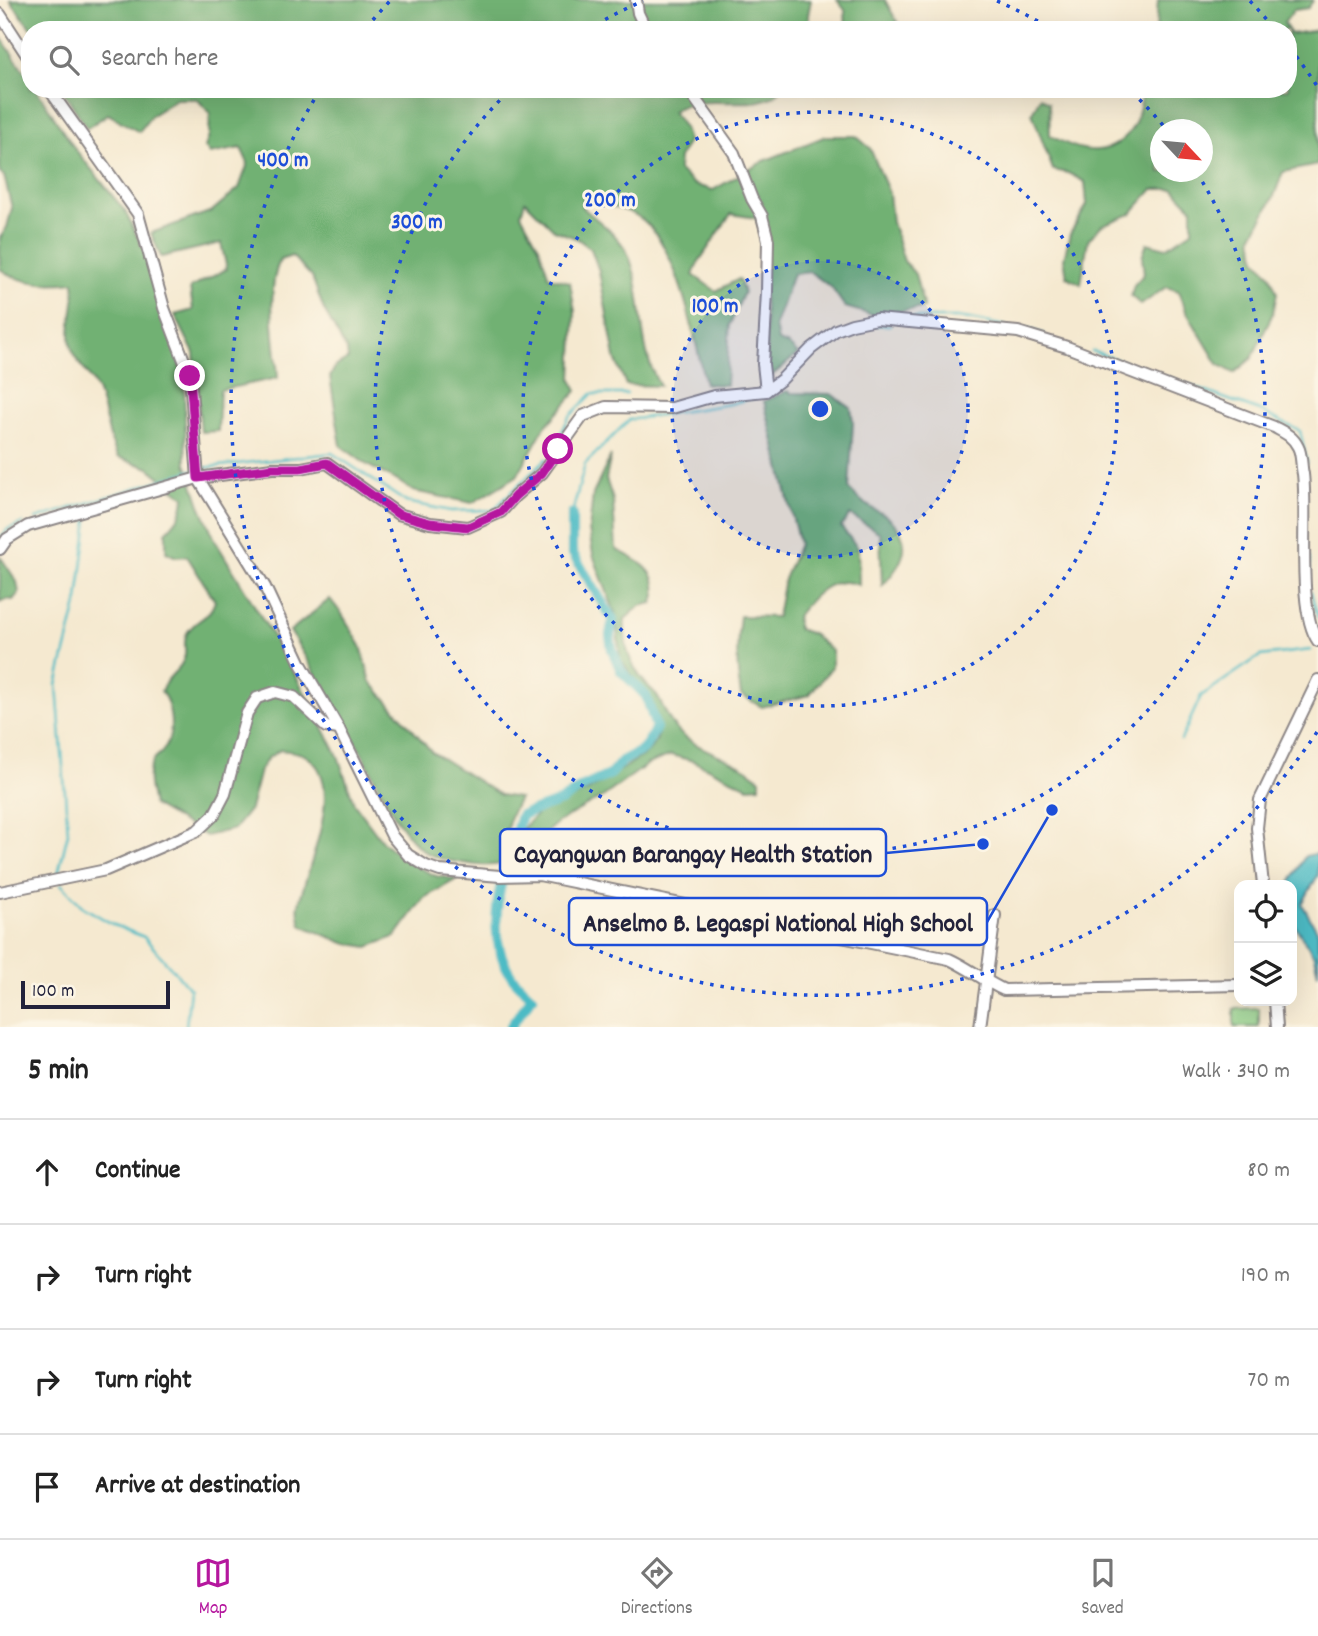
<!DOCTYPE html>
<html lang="en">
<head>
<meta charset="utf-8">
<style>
  :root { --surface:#fff; --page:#f2f2f2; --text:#222; --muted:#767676; --line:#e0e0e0; --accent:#b5179e }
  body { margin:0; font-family:Dekko,sans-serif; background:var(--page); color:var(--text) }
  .controls { position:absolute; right:21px; bottom:21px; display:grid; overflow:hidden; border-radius:14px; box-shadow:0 7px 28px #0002 }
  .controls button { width:63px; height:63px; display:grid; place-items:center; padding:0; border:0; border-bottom:2px solid var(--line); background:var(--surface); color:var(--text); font:35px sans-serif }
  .compass { position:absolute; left:1150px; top:119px; width:63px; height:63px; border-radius:50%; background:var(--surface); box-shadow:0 7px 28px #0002; rotate:116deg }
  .scale { position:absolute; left:21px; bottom:18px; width:149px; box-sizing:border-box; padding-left:7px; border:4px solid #22223b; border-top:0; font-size:19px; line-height:24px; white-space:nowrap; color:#22223b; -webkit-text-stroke:5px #fcf5e5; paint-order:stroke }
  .stop { position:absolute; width:21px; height:21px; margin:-16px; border:5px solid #b5179e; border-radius:50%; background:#fff }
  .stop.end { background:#b5179e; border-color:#fff; box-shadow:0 2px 7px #0008 }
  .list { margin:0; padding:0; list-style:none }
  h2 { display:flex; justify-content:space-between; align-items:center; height:91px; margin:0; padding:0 28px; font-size:30px }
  h2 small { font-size:23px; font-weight:400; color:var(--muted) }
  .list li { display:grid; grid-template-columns:46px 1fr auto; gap:21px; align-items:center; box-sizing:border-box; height:105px; padding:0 28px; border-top:2px solid var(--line) }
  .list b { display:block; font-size:26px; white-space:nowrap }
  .list em { font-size:23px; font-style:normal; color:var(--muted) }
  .icon { flex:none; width:38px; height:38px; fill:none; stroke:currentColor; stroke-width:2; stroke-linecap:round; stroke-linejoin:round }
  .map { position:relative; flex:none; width:1318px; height:1027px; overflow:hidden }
  .search { position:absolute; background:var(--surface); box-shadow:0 7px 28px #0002; left:21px; right:21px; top:21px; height:77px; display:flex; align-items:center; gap:18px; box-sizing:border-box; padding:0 24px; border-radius:28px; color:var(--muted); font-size:26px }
  .sheet { height:511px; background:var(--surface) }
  nav { display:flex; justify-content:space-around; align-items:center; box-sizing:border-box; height:98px; border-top:2px solid var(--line); background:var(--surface); font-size:19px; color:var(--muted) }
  nav a { display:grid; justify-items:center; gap:4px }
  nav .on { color:var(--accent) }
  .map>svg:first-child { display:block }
  .green { fill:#8cce86; stroke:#577860; stroke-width:2 }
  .forest { fill:#71b173; stroke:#4a6a57; stroke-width:2; fill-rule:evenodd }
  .water { fill:#4dbbc5; stroke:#386e80; stroke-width:2 }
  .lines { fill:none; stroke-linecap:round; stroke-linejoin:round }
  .stream { stroke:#4dbbc5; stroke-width:2.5 }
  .canal { stroke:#4dbbc5; stroke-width:10 }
  .minor-casing { stroke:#8c8686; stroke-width:14 }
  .minor { stroke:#fff; stroke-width:10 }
  .route { stroke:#b5179e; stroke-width:9 }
  .ring { fill:none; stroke:#1d4ed8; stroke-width:3.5; stroke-dasharray:3.5 7 }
  .centre { fill:#1d4ed8; stroke:#fcf5e5; stroke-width:3.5 }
  .ring-label { font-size:21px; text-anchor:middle; font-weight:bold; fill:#1d4ed8; stroke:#fcf5e5; stroke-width:6; stroke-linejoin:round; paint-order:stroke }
  .leader { fill:none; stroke:#1d4ed8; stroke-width:2.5 }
  .callout-dot { fill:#1d4ed8; stroke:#fcf5e5; stroke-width:2.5 }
  .callout { fill:#fcf5e5; stroke:#1d4ed8; stroke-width:2.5 }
  .callout-label { font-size:26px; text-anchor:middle; font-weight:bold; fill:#22223b }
</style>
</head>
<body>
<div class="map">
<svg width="1318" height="1027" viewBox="0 0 1318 1027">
  <rect width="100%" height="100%" fill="#fcf5e5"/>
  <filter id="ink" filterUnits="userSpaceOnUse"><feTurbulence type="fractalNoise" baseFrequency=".0143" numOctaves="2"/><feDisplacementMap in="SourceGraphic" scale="14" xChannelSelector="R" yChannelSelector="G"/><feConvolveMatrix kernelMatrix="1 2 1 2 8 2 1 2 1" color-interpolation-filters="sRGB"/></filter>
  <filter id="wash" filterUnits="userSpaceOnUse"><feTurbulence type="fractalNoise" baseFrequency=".00686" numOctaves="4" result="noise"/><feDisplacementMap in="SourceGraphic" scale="28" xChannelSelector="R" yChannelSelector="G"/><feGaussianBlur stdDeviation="1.57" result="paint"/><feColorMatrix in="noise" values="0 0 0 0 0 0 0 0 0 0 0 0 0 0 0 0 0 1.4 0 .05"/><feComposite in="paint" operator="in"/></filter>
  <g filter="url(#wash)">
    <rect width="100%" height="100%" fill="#f5e9d0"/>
    <!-- green -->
    <polygon class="green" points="1259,1008 1259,1027 1234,1027 1234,1009"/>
    <!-- forest -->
    <g class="forest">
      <polygon points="10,0 811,0 808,15 810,30 32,30"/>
      <polygon points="837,0 885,0 900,27 906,30 846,30 845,10"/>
      <polygon points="1158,0 1313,0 1313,1 1308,8 1294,10 1284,23 1288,30 1156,30"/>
      <path d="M1288,30L1291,34L1318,30V165L1283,172L1274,196L1252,237L1256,259L1270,275L1277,293L1273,313L1252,358L1234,373L1218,364L1186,311L1179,291L1166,287L1141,305L1131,296L1134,285L1144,274L1142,257L1147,243L1166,248L1192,231V208L1174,189H1153L1131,214L1102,225L1088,240L1081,284L1067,277L1064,258L1070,234L1087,205L1085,182L1068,173L1053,170L1032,113L1040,97L1049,103L1050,135C1078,152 1111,161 1133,127C1139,117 1141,100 1144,89H1288ZM1160,130H1202V172H1160Z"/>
      <path d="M0,36L30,80V89H36L75,149L125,211L147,257L184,378L186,463L200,505L216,542L289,663L338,756L354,803L383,842L409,863L436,876L457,879L424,898L395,937L368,947L344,943L301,925C300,919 297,911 299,904C306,869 349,782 306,756C298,751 289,751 280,750L268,758L260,770L250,809L234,829L206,836L153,805C150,791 145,775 153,761C155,756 162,754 164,749C175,734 172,705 161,691C167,675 183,669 185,655C186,647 183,641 187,633C196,618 209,620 215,601L187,556L176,557L166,552V532C178,520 183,513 184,497L149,468L118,457C105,434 106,405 94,384C84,367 70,357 70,336C70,317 77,302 74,282C49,285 22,285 0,269V238L7,227L12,208L4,176L0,173Z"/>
      <path d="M62,89H782C760,116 704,90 672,111L684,128L688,141L679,158L678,170L695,185L713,190L764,161L826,136H856L870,148L889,193L892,222L904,261L915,274L924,308L872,315L845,307L831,287L810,272L793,274L775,325L778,341L789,345L798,354L768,379L761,230L756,218L731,214L698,263L693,275L716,291L739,279L744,292L730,325L726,385L705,384C695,339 679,250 643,220C627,207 602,206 584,197L582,207C597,220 619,235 628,254C646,296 636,347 660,386L626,385L615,358L599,271L591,249L578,239L554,230L525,201L521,214L539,247L549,277L570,282L575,312L572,379L577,391L544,428L517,476L472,503L413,491L398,481L367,465L341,446L330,377L335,367L348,359L347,351L324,310L312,277L292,256L280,260C265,292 276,343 278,378L220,390L218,431L201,432L194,353L175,315L193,310L190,288L227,269L221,243L161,257L151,233L212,211L239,188L248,163L241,148L210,154L205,147L209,136L210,113L197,99H176L151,116L139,132L108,114L87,128Z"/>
      <path d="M787,391L791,393L831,394L851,408L853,423L849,489C855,495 862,503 870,507C876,511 885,514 890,519C916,543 902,565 882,586L880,533L850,515L841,527L858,548L859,585C831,574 812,596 796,617L798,629L812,634L832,651V667L809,695L762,707L741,695C736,668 736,643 740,616L777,617L784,579L799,544L764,401Z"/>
      <path d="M611,455L606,479L613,500L616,549C641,563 663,571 653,603L640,606L625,619C624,647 628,662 646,684C649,688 655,691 657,696C665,708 668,723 680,733C702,753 735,757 760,779V786L748,787L693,761L671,755L648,764L604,796L558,822L543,835L541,868L512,867L523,828L537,814L590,790L648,752L657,739L659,726L652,703L620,659L616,616L593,555L589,530L593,494Z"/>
      <polygon points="0,556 17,582 19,593 13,600 7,599 0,602"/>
      <path d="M330,599L342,614L361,646L371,682L432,752L500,795L519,798L510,816L500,864C484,868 441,861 427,853C399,836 378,783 363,755C340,713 314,672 290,631Z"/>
    </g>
    <!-- water -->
    <polygon class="water" points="1318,853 1318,875 1302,904 1318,932 1318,974 1314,956 1292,921 1292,885 1289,885 1305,856"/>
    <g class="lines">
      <!-- stream -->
      <g class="stream">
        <polyline points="908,318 964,318 1005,326"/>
        <polyline points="873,325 890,325"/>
        <polyline points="1026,329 1043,334"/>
        <polyline points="1092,351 1260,411 1300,431 1307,463"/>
        <polyline points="774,391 782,388 792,375"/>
        <polyline points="554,448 569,417 592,394 627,394"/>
        <polyline points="202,468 332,453 406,502 451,511 493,510 546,459"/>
        <polyline points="572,514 585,464 629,420 730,404 755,397"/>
        <polyline points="36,519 193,470"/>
        <polyline points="0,539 8,529 23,523"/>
        <polyline points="1309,557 1310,578"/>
        <polyline points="1311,592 1318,618"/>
        <polyline points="1181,740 1201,696 1260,656 1311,650"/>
        <polyline points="58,874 68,833 57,685 78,600 88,519 86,512"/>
        <polyline points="61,884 83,907 114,925 144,937 190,989 186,1027"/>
      </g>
      <!-- canal -->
      <path class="canal" d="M510,1027L532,997C526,991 519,985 513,978C478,928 507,866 521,815L561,801L583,787L611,774L622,761L644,749L656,728L646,696L621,671L612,650L610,635L613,620L572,552V514"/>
    </g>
  </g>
  <g filter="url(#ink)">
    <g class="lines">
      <!-- minor casing -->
      <g class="minor-casing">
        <g id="minor">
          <polyline points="636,0 638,13 646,30"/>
          <polyline points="0,14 30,60"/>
          <path d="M49,89L138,214L164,308L190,376L198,478L265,587L301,664L339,729L392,836L408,855L426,866L440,871L500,876L539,875L949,959C969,968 984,981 1004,990L1239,985"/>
          <polyline points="688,89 734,153 752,199 762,216 768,240 767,292 763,364 766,391"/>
          <path d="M0,549L7,539L28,526L198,478L272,468H301L327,463L398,514L430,523L468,527L501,512L515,496L542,473L583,416L606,407L672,408L714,396L766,391L782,379L811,349L836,330L852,324L877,319L1018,332L1067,347L1274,427C1283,432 1293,436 1298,447C1302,454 1301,466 1303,474C1308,515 1296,610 1318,641"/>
          <polyline points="1263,885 1257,828 1260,800 1318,680"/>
          <polyline points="0,892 106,870 197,831 214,815 225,794 247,713 257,698 275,692 294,697 326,727 339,729"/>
          <polyline points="1275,1001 1277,1027"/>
          <polyline points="980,1027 995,915"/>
        </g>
      </g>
      <!-- minor -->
      <use href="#minor" class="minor"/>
    </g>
  </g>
  <g class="lines" filter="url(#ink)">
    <!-- route -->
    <polyline class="route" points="190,376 198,478 272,468 300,468 327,463 398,514 430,523 468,527 501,512 515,496 542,473 558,449"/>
  </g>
  <!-- distance rings -->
  <circle cx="820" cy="409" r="148" fill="#1d4ed8" fill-opacity=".12"/>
  <g class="ring">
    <circle cx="820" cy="409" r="148"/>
    <circle cx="820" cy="409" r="297"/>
    <path d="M587 30A445 445 0 0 1 643 1M997 1A445 445 0 0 1 1053 30M1132 92A445 445 0 0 1 1166 129M1197 173A445 445 0 1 1 508 92"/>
    <path d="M1317 732A593 593 0 0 1 320 90M366 28A593 593 0 0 1 390 1M1250 1A593 593 0 0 1 1274 28M1290 48A593 593 0 0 1 1317 86"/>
  </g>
  <circle cx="820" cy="409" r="10" class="centre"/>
  <g class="ring-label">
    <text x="283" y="166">400 m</text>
    <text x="610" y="206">200 m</text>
    <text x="417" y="228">300 m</text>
    <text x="715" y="312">100 m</text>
  </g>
  <!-- callouts -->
  <path class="leader" d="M983 844L886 853M1052 810L987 922"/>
  <g class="callout-dot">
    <circle cx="983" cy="844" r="7"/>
    <circle cx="1052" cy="810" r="7"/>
  </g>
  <g class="callout">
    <rect x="500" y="829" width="386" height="47" rx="7"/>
    <rect x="569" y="898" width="418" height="47" rx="7"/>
  </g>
  <g class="callout-label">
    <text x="693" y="862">Cayangwan Barangay Health Station</text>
    <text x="778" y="931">Anselmo B. Legaspi National High School</text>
  </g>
</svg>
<div class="controls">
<button><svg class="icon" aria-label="locate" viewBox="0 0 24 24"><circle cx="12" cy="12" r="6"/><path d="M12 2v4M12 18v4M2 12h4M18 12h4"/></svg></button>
<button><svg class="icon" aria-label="layers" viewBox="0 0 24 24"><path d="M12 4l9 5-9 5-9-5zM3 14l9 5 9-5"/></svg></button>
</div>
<svg class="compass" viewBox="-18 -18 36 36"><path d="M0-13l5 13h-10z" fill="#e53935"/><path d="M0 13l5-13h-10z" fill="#767676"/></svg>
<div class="scale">100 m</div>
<div class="stop" style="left:558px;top:449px"></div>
<div class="stop end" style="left:190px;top:376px"></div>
<div class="search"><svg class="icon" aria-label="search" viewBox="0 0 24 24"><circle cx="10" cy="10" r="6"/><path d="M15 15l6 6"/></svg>Search here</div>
</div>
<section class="sheet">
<h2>5 min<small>Walk · 340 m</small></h2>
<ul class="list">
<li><svg class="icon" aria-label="ahead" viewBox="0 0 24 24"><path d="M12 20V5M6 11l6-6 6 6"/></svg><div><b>Continue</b></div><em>80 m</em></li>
<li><svg class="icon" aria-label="right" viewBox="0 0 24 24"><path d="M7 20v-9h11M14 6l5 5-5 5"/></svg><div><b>Turn right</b></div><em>190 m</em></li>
<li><svg class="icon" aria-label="right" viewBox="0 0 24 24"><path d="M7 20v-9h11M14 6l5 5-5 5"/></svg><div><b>Turn right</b></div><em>70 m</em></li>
<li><svg class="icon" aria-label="arrive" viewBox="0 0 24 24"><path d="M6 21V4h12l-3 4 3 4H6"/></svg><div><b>Arrive at destination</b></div></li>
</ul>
</section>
<nav>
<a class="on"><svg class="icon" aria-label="map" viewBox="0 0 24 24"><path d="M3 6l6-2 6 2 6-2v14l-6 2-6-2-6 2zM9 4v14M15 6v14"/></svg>Map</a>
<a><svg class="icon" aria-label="directions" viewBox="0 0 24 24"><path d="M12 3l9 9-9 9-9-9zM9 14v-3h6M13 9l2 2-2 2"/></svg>Directions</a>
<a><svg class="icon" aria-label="saved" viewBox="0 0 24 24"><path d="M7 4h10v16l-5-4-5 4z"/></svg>Saved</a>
</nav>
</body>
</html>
